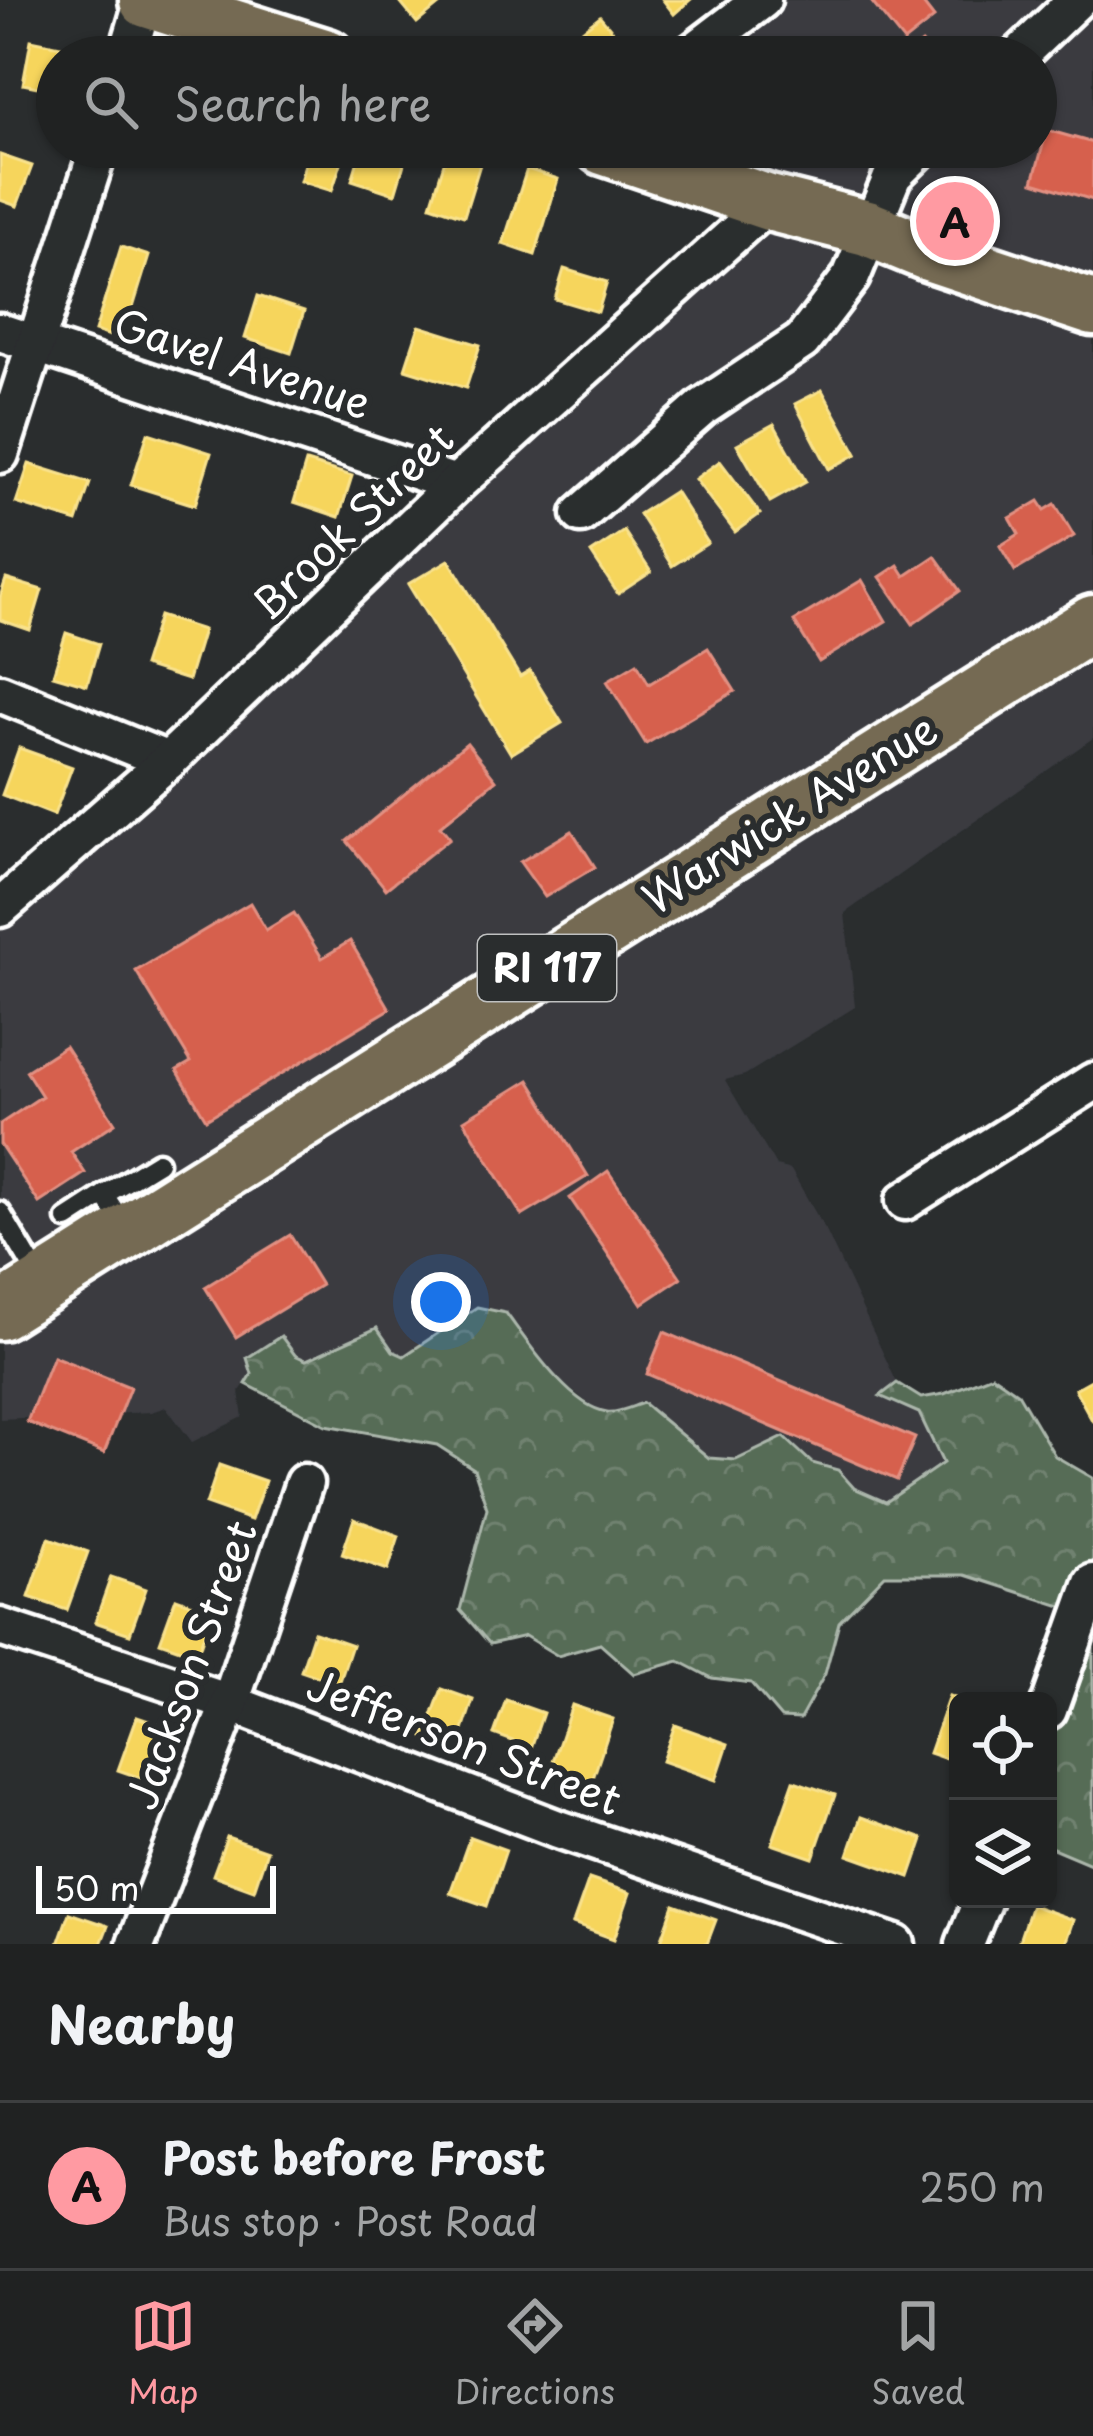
<!DOCTYPE html>
<html lang="en">
<head>
<meta charset="utf-8">
<style>
  :root { --surface:#202222; --page:#2d2f2f; --text:#f1f3f6; --muted:#a2a4a5; --line:#3d3f40; --accent:#ff9aa2 }
  body { margin:0; font-family:"Playpen Sans",sans-serif; background:var(--page); color:var(--text) }
  .controls { position:absolute; right:36px; bottom:36px; display:grid; overflow:hidden; border-radius:18px; box-shadow:0 3px 9px #0004 }
  .controls button { width:108px; height:108px; display:grid; place-items:center; padding:0; border:0; border-bottom:3px solid var(--line); background:var(--surface); color:var(--text); font:60px sans-serif }
  .scale { position:absolute; left:36px; bottom:30px; width:240px; box-sizing:border-box; padding-left:12px; border:6px solid #fff; border-top:0; font-size:33px; line-height:42px; white-space:nowrap; color:#fff; -webkit-text-stroke:9px #2a2d2e; paint-order:stroke }
  .you { position:absolute; left:441px; top:1302px; width:42px; height:42px; margin:-30px; border:9px solid #fff; border-radius:50%; background:#1a73e8; box-shadow:0 0 0 18px #1a73e833 }
  .badge { display:grid; place-items:center; width:78px; height:78px; border-radius:50%; background:var(--accent); color:#111; font-size:39px; font-weight:700 }
  .pin { position:absolute; translate:-50% -50%; border:6px solid #fff; box-shadow:0 3px 12px #0006 }
  .list { margin:0; padding:0; list-style:none }
  h2 { display:flex; justify-content:space-between; align-items:center; height:156px; margin:0; padding:0 48px; font-size:51px }
  h2 small { font-size:39px; font-weight:400; color:var(--muted) }
  .list li { display:grid; grid-template-columns:78px 1fr auto; gap:36px; align-items:center; box-sizing:border-box; height:168px; padding:0 48px; border-top:3px solid var(--line) }
  .list b { display:block; font-size:45px; white-space:nowrap }
  .list p { margin:0; font-size:39px; white-space:nowrap; color:var(--muted) }
  .list em { font-size:39px; font-style:normal; color:var(--muted) }
  .icon { flex:none; width:66px; height:66px; fill:none; stroke:currentColor; stroke-width:2; stroke-linecap:round; stroke-linejoin:round }
  .map { position:relative; flex:none; width:1093px; height:1944px; overflow:hidden }
  .search { position:absolute; background:var(--surface); box-shadow:0 3px 9px #0004; left:36px; right:36px; top:36px; height:132px; display:flex; align-items:center; gap:30px; box-sizing:border-box; padding:0 42px; border-radius:66px; color:var(--muted); font-size:45px }
  .sheet { height:324px; background:var(--surface) }
  nav { display:flex; justify-content:space-around; align-items:center; box-sizing:border-box; height:168px; border-top:3px solid var(--line); background:var(--surface); font-size:33px; color:var(--muted) }
  nav a { display:grid; justify-items:center; gap:6px }
  nav .on { color:var(--accent) }
  .map>svg:first-child { display:block }
  .built { fill:#3a3b41 }
  .forest { fill:url(#forest-crowns); stroke:#abb6ab; stroke-width:3 }
  .homes { fill:#f6d55c; stroke:#f9e28d; stroke-width:3 }
  .shops { fill:#d6604d; stroke:#e29082; stroke-width:3 }
  .lines { fill:none; stroke-linecap:round; stroke-linejoin:round }
  .lane-casing { stroke:#fff; stroke-width:27 }
  .street-casing { stroke:#fff; stroke-width:45 }
  .primary-casing { stroke:#fff; stroke-width:63 }
  .lane { stroke:#2a2d2e; stroke-width:18 }
  .street { stroke:#2a2d2e; stroke-width:36 }
  .primary { stroke:#746b52; stroke-width:54 }
  .labels { text-anchor:middle; stroke-width:12; stroke-linejoin:round; paint-order:stroke }
  .shield { fill:#2a2d2e; stroke:#bfc0c0; stroke-width:3 }
  .shield-label { font-size:39px; font-weight:bold; fill:#fff }
  .street-label { font-size:42px; fill:#fff; stroke:#2a2d2e }
</style>
</head>
<body>
<div class="map">
<svg width="1093" height="1944" viewBox="0 0 1093 1944">
  <defs>
    <pattern id="forest-crowns" width="20" height="18" patternUnits="userSpaceOnUse" patternTransform="scale(3)"><rect width="20" height="18" fill="#576c57"/><path d="M2 6a3 3 0 1 1 6 0M12 15a3 3 0 1 1 6 0" fill="none" stroke="#708270"/></pattern>
  </defs>
  <rect width="100%" height="100%" fill="#2a2d2e"/>
  <filter id="ink" filterUnits="userSpaceOnUse"><feTurbulence type="fractalNoise" baseFrequency=".00833" numOctaves="2"/><feDisplacementMap in="SourceGraphic" scale="24" xChannelSelector="R" yChannelSelector="G"/><feConvolveMatrix kernelMatrix="1 2 1 2 8 2 1 2 1" color-interpolation-filters="sRGB"/></filter>
  <g filter="url(#ink)">
    <!-- built -->
    <polygon class="built" points="767,0 1093,0 1093,738 845,913 855,1007 745,1075 725,1080 776,1166 791,1170 827,1233 897,1383 881,1397 919,1413 944,1464 887,1502 854,1488 838,1470 813,1463 784,1438 736,1461 709,1458 643,1403 609,1413 592,1406 549,1372 507,1313 477,1307 404,1356 393,1351 377,1328 306,1360 295,1355 282,1337 239,1392 243,1417 192,1442 166,1407 151,1412 0,1419 0,909 769,203 604,147 1036,147 1036,57 691,57"/>
    <!-- forest -->
    <path class="forest" d="M477,1307L506,1313C527,1341 570,1407 607,1412C617,1414 633,1406 643,1403L709,1458L736,1460L784,1437L812,1463L838,1470L854,1488L886,1502L943,1463L919,1413L880,1396L897,1383L921,1398L944,1394L992,1375L1018,1393L1055,1456L1093,1478V1865L1048,1846V1721L1080,1612L965,1575H885L839,1622L825,1674L800,1719L781,1718L751,1683L712,1678L679,1661L634,1674L600,1644L558,1656L525,1636L490,1644L460,1610L487,1508L474,1469L437,1445L326,1425L246,1384L252,1374L247,1358L281,1336L295,1355L306,1360L377,1328L393,1351L404,1356Z"/>
    <!-- homes -->
    <g class="homes">
      <polygon points="398,0 445,0 417,23"/>
      <polygon points="663,0 690,0 674,14"/>
      <polygon points="600,16 624,45 609,57 581,57 568,41"/>
      <polygon points="31,40 80,50 79,57 57,57 57,91 23,84"/>
      <polygon points="222,147 256,147 252,160 221,150"/>
      <polygon points="310,147 346,148 332,191 300,181"/>
      <polygon points="362,147 409,147 395,194 352,180"/>
      <polygon points="448,150 481,161 464,216 431,205"/>
      <polygon points="0,155 32,166 17,206 0,200"/>
      <polygon points="527,169 558,179 535,255 503,244"/>
      <polygon points="121,247 149,256 123,340 95,331"/>
      <polygon points="564,269 607,282 598,312 555,299"/>
      <polygon points="258,296 304,311 291,353 245,338"/>
      <polygon points="419,326 480,345 466,388 405,369"/>
      <polygon points="822,390 857,454 829,469 795,404"/>
      <polygon points="774,424 806,482 770,502 737,444"/>
      <polygon points="148,433 211,453 195,505 131,485"/>
      <polygon points="720,461 760,514 735,532 695,479"/>
      <polygon points="306,462 352,476 339,517 294,502"/>
      <polygon points="29,464 90,483 77,522 16,503"/>
      <polygon points="675,491 708,543 672,566 639,514"/>
      <polygon points="624,531 651,572 618,594 591,553"/>
      <polygon points="449,560 520,677 530,671 562,723 511,754 408,584"/>
      <polygon points="6,579 42,590 30,630 0,620 0,597"/>
      <polygon points="159,616 203,630 188,680 143,666"/>
      <polygon points="66,633 99,644 87,685 53,675"/>
      <polygon points="19,748 72,767 54,815 2,795"/>
      <polygon points="1093,1379 1093,1422 1075,1389"/>
      <polygon points="219,1465 265,1481 251,1520 206,1504"/>
      <polygon points="354,1519 399,1536 388,1570 342,1554"/>
      <polygon points="49,1538 88,1552 67,1610 29,1597"/>
      <polygon points="111,1577 146,1589 130,1634 95,1622"/>
      <polygon points="176,1598 212,1611 197,1655 160,1642"/>
      <polygon points="314,1632 352,1645 339,1684 301,1671"/>
      <polygon points="442,1689 473,1700 457,1749 424,1737"/>
      <polygon points="949,1696 963,1701 958,1701 958,1763 929,1753"/>
      <polygon points="506,1700 543,1713 531,1748 494,1734"/>
      <polygon points="572,1705 613,1719 590,1787 549,1773"/>
      <polygon points="137,1717 169,1728 150,1781 118,1770"/>
      <polygon points="675,1725 728,1744 716,1780 662,1761"/>
      <polygon points="794,1781 835,1795 813,1858 772,1844"/>
      <polygon points="861,1817 923,1839 910,1877 848,1855"/>
      <polygon points="227,1837 267,1851 254,1890 213,1875"/>
      <polygon points="470,1837 506,1850 487,1906 450,1893"/>
      <polygon points="589,1879 630,1893 614,1939 573,1924"/>
      <polygon points="674,1905 716,1920 707,1944 660,1944"/>
      <polygon points="1031,1905 1073,1920 1065,1944 1018,1944"/>
      <polygon points="69,1913 108,1926 101,1944 58,1944"/>
    </g>
    <!-- shops -->
    <g class="shops">
      <polygon points="870,0 920,0 934,18 904,42"/>
      <polygon points="922,43 933,57 904,57"/>
      <polygon points="1047,130 1093,143 1093,200 1033,182"/>
      <polygon points="1039,501 1045,510 1055,504 1074,536 1015,571 1000,546 1019,534 1010,518"/>
      <polygon points="935,556 960,591 913,624 880,577 898,565 905,576"/>
      <polygon points="862,580 886,621 819,662 794,621"/>
      <polygon points="708,648 735,691 646,744 607,681 637,663 649,684"/>
      <polygon points="467,743 496,780 440,826 450,838 386,889 347,841"/>
      <polygon points="572,831 595,867 545,897 520,862"/>
      <polygon points="250,903 266,930 294,913 322,958 350,941 390,1009 206,1119 177,1070 191,1062 136,971"/>
      <polygon points="65,1046 115,1123 71,1152 85,1173 39,1203 0,1144 0,1124 42,1096 26,1071"/>
      <polygon points="529,1080 588,1176 522,1216 464,1120"/>
      <polygon points="608,1171 681,1278 642,1304 570,1198"/>
      <polygon points="290,1235 321,1285 236,1337 205,1287"/>
      <polygon points="664,1332 915,1438 897,1480 647,1374"/>
      <polygon points="53,1356 130,1387 104,1453 27,1422"/>
    </g>
    <g class="lines">
      <!-- lane casing -->
      <g class="lane-casing">
        <g id="lane">
          <polyline points="104,1195 158,1162"/>
          <polyline points="0,1212 41,1281"/>
          <polyline points="67,1219 104,1195 126,1228"/>
        </g>
      </g>
      <!-- street casing -->
      <g class="street-casing">
        <g id="street">
          <polyline points="127,57 144,0"/>
          <polyline points="687,57 762,0"/>
          <polyline points="1017,57 1077,0"/>
          <polyline points="0,332 456,484"/>
          <polyline points="0,454 99,147"/>
          <polyline points="581,514 703,407 802,341 851,277 893,175 922,147"/>
          <polyline points="0,693 168,761"/>
          <polyline points="0,908 168,761 456,484 769,203"/>
          <polyline points="905,1201 1093,1082"/>
          <polyline points="0,1627 230,1703 558,1829 896,1944"/>
          <polyline points="1048,1710 1093,1583"/>
          <polyline points="136,1944 230,1703 304,1483"/>
          <polyline points="965,1944 983,1899"/>
        </g>
      </g>
      <!-- primary casing -->
      <g class="primary-casing">
        <g id="primary">
          <polyline points="147,0 327,57"/>
          <polyline points="603,147 769,203 867,228 928,253 1093,308"/>
          <polyline points="0,1312 1093,623"/>
        </g>
      </g>
      <!-- lane -->
      <use href="#lane" class="lane"/>
      <!-- street -->
      <use href="#street" class="street"/>
      <!-- primary -->
      <use href="#primary" class="primary"/>
    </g>
  </g>
  <g class="labels">
    <!-- shield labels -->
    <rect class="shield" x="478" y="935" width="138" height="66" rx="9"/>
    <g class="shield-label">
      <text x="547" y="982">RI 117</text>
    </g>
    <!-- street labels -->
    <g class="street-label">
      <text transform="translate(242 364) rotate(18)" y="15">Gavel Avenue</text>
      <text transform="translate(353 522) rotate(-44)" y="15">Brook Street</text>
      <text transform="translate(790 814) rotate(-32)" y="15">Warwick Avenue</text>
      <text transform="translate(192 1665) rotate(-70)" y="15">Jackson Street</text>
      <text transform="translate(464 1743) rotate(21)" y="15">Jefferson Street</text>
    </g>
  </g>
</svg>
<div class="controls">
<button><svg class="icon" aria-label="locate" viewBox="0 0 24 24"><circle cx="12" cy="12" r="6"/><path d="M12 2v4M12 18v4M2 12h4M18 12h4"/></svg></button>
<button><svg class="icon" aria-label="layers" viewBox="0 0 24 24"><path d="M12 4l9 5-9 5-9-5zM3 14l9 5 9-5"/></svg></button>
</div>
<div class="scale">50 m</div>
<div class="you"></div>
<div class="pin badge" style="left:955px;top:221px">A</div>
<div class="search"><svg class="icon" aria-label="search" viewBox="0 0 24 24"><circle cx="10" cy="10" r="6"/><path d="M15 15l6 6"/></svg>Search here</div>
</div>
<section class="sheet">
<h2>Nearby<small></small></h2>
<ul class="list">
<li><span class="badge">A</span><div><b>Post before Frost</b><p>Bus stop · Post Road</p></div><em>250 m</em></li>
</ul>
</section>
<nav>
<a class="on"><svg class="icon" aria-label="map" viewBox="0 0 24 24"><path d="M3 6l6-2 6 2 6-2v14l-6 2-6-2-6 2zM9 4v14M15 6v14"/></svg>Map</a>
<a><svg class="icon" aria-label="directions" viewBox="0 0 24 24"><path d="M12 3l9 9-9 9-9-9zM9 14v-3h6M13 9l2 2-2 2"/></svg>Directions</a>
<a><svg class="icon" aria-label="saved" viewBox="0 0 24 24"><path d="M7 4h10v16l-5-4-5 4z"/></svg>Saved</a>
</nav>
</body>
</html>
